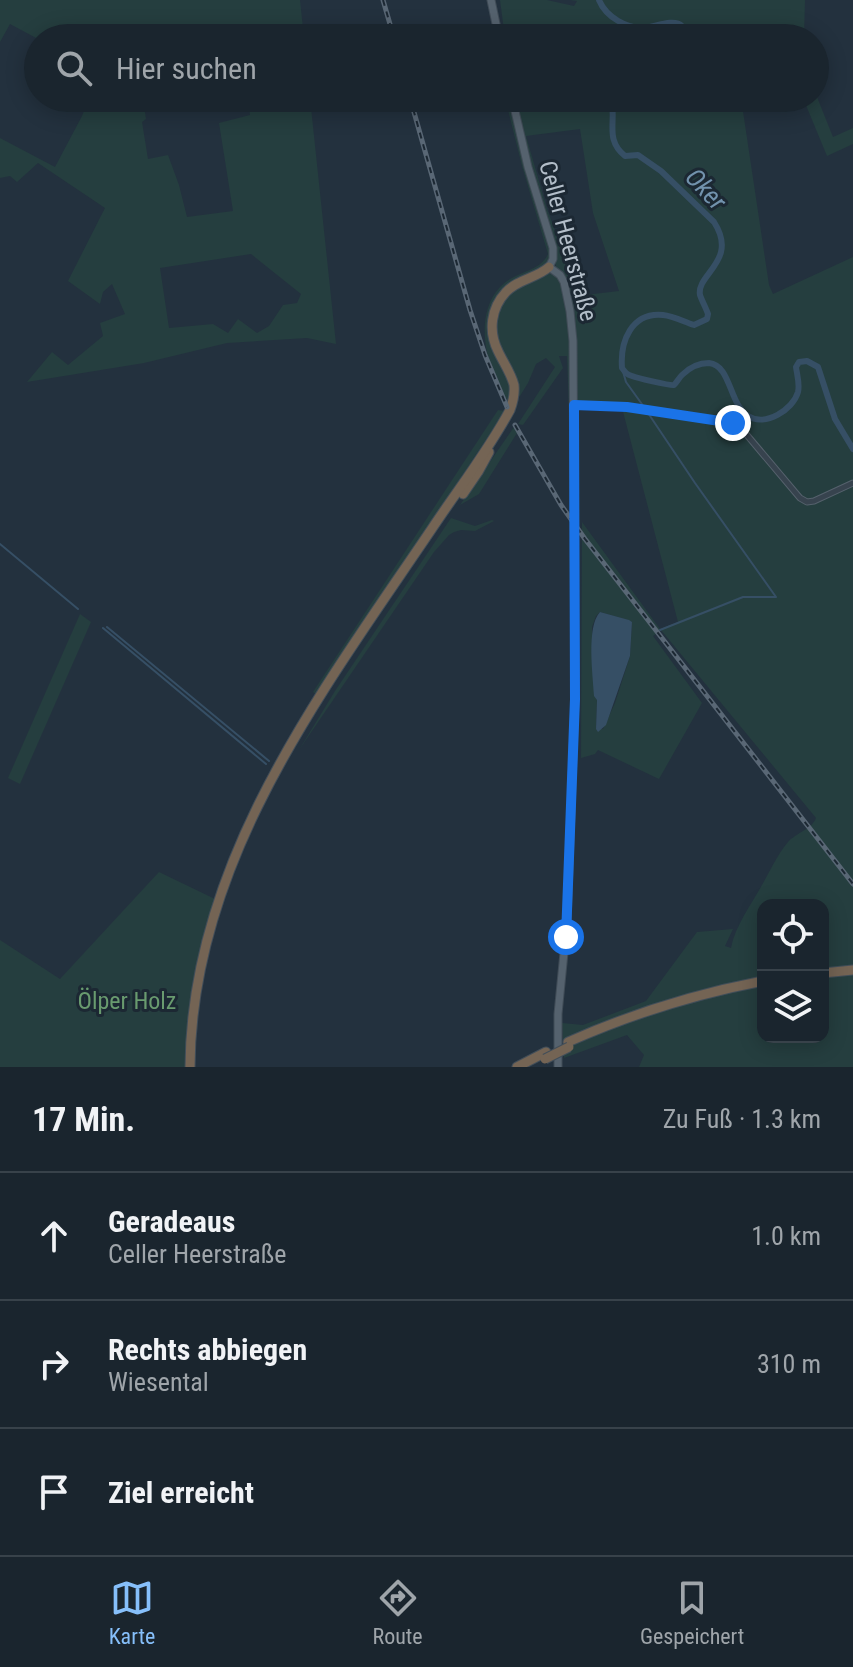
<!DOCTYPE html>
<html lang="de">
<head>
<meta charset="utf-8">
<style>
  :root { --surface:#1a252e; --page:#232d36; --text:#f1f3f6; --muted:#9fa5aa; --line:#38424a; --accent:#86bffa }
  body { margin:0; font-family:"Roboto Condensed",sans-serif; background:var(--page); color:var(--text) }
  .controls { position:absolute; right:24px; bottom:24px; display:grid; overflow:hidden; border-radius:16px; box-shadow:0 4px 20px #0003 }
  .controls button { width:72px; height:72px; display:grid; place-items:center; padding:0; border:0; border-bottom:2px solid var(--line); background:var(--surface); color:var(--text); font:40px sans-serif }
  .stop { position:absolute; width:24px; height:24px; margin:-18px; border:6px solid #1a73e8; border-radius:50%; background:#fff }
  .stop.end { background:#1a73e8; border-color:#fff; box-shadow:0 2px 8px #0008 }
  .list { margin:0; padding:0; list-style:none }
  h2 { display:flex; justify-content:space-between; align-items:center; height:104px; margin:0; padding:0 32px; font-size:34px }
  h2 small { font-size:26px; font-weight:400; color:var(--muted) }
  .list li { display:grid; grid-template-columns:52px 1fr auto; gap:24px; align-items:center; box-sizing:border-box; height:128px; padding:0 32px; border-top:2px solid var(--line) }
  .list b { display:block; font-size:30px; white-space:nowrap }
  .list p { margin:0; font-size:26px; white-space:nowrap; color:var(--muted) }
  .list em { font-size:26px; font-style:normal; color:var(--muted) }
  .icon { flex:none; width:44px; height:44px; fill:none; stroke:currentColor; stroke-width:2; stroke-linecap:round; stroke-linejoin:round }
  .map { position:relative; flex:none; width:853px; height:1067px; overflow:hidden }
  .search { position:absolute; background:var(--surface); box-shadow:0 4px 20px #0003; left:24px; right:24px; top:24px; height:88px; display:flex; align-items:center; gap:20px; box-sizing:border-box; padding:0 28px; border-radius:44px; color:var(--muted); font-size:30px }
  .sheet { height:488px; background:var(--surface) }
  nav { display:flex; justify-content:space-around; align-items:center; box-sizing:border-box; height:112px; border-top:2px solid var(--line); background:var(--surface); font-size:22px; color:var(--muted) }
  nav a { display:grid; justify-items:center; gap:4px }
  nav .on { color:var(--accent) }
  .map>svg:first-child { display:block }
  .green { fill:#253e3f; fill-rule:evenodd }
  .water { fill:#364f65 }
  .lines { fill:none; stroke-linecap:round; stroke-linejoin:round }
  .stream { stroke:#364f65; stroke-width:2 }
  .river { stroke:#364f65; stroke-width:6 }
  .minor-casing { stroke:#55616c; stroke-width:7 }
  .major-casing { stroke:#404c57; stroke-width:9 }
  .highway-casing { stroke:#424e59; stroke-width:11 }
  .minor { stroke:#37434e; stroke-width:5 }
  .major { stroke:#55626e; stroke-width:7 }
  .highway { stroke:#746454; stroke-width:9 }
  .rail-casing { stroke:#596775; stroke-width:5 }
  .rail { stroke:#1c2833; stroke-width:2; stroke-dasharray:6; stroke-linecap:butt }
  .highway-bridge-casing { stroke:#424e59; stroke-width:11; stroke-linecap:butt }
  .highway-bridge { stroke:#746454; stroke-width:9 }
  .route { stroke:#1a73e8; stroke-width:10 }
  .labels { text-anchor:middle; stroke-width:6; stroke-linejoin:round; paint-order:stroke }
  .street-label { font-size:24px; fill:#b3bec9; stroke:#1c2833 }
  .park-label { font-size:24px; fill:#699b6f; stroke:#1c2833 }
  .water-label { font-size:26px; font-style:italic; fill:#7292ad; stroke:#1c2833 }
</style>
</head>
<body>
<div class="map">
<svg width="853" height="1067" viewBox="0 0 853 1067">
  <rect width="100%" height="100%" fill="#23313e"/>
  <!-- green -->
  <g class="green">
    <polygon points="0,0 300,0 304,38 38,39 10,24 0,42"/>
    <polygon points="500,0 547,0 574,6 577,1 570,0 805,0 804,38 505,38"/>
    <polygon points="815,92 833,137 853,128 853,144 827,156 803,98 815,98"/>
    <path d="M89,98H126L127,106H144L146,119L142,122L148,159L168,155L179,185L187,217L233,211L219,123L250,115L248,98H310L336,344L307,338L227,343L144,363L27,382L52,352L68,365L103,336L100,323L125,314L112,284L103,292L100,304L68,281L105,208L38,163L17,182L10,176L0,178V138L55,167L82,116ZM251,254L301,294L297,303L283,305L269,326L257,333L238,319L228,333L213,324L169,328L160,268Z"/>
    <path d="M509,98L550,248C550,272 537,268 521,278C509,286 500,303 491,314L510,381L509,402C485,371 470,308 507,281C521,271 541,270 548,254L522,166L506,102Z"/>
    <path d="M514,98H741L769,285L773,294L853,257V1067H639L644,1055L627,1035L564,1058L562,1023L583,1025L646,1001L697,932L733,929L725,946L731,948C735,926 751,905 762,885C770,871 777,855 788,842C796,833 812,829 816,818L661,630L653,636L702,703L659,779L598,750L595,754L581,758L582,522L660,629L678,622L621,404L576,401L574,316L571,299L567,281L556,267L555,245L535,183ZM580,129L593,213L619,291L576,296L572,276L547,209L526,136ZM600,612L628,620L632,622L630,656L615,703L603,729H596L597,700L592,627L596,616ZM763,905H823V1037H763Z"/>
    <path d="M549,273L559,277C575,313 570,370 571,409H569L567,356H559L563,368L523,425L518,424L555,367L546,358L536,364L528,383L520,396L518,395L494,335L499,307L511,290Z"/>
    <polygon points="498,410 505,411 317,695 313,692"/>
    <polygon points="514,427 517,433 479,494 460,505"/>
    <polygon points="451,518 475,526 492,520 494,521 475,531 461,530 454,532 449,535 434,552 299,750 335,691"/>
    <polygon points="80,614 91,622 20,784 8,778"/>
    <path d="M159,872L215,899C199,954 187,1009 186,1067H0V940L60,979Z"/>
  </g>
  <!-- water -->
  <path class="water" d="M600,612L629,620L632,622L630,656L606,725L598,732L596,729L597,700L594,696C593,675 586,627 600,612Z"/>
  <g class="lines">
    <!-- stream -->
    <g class="stream">
      <polyline points="520,103 557,98"/>
      <polyline points="622,368 626,382 644,407"/>
      <polyline points="648,413 695,483 776,597 743,597 660,630"/>
      <polyline points="0,544 78,609"/>
      <polyline points="107,627 269,761"/>
      <polyline points="103,628 266,764"/>
    </g>
    <!-- river -->
    <g class="river">
      <path d="M599,0C606,17 627,29 645,28C655,27 674,18 682,26C685,29 685,34 686,38"/>
      <path d="M611,98C617,121 604,139 625,156L638,155L648,162L661,171L714,222C739,261 696,274 700,295C702,301 706,308 708,314L707,319L694,325C684,322 674,316 663,315C631,312 620,342 622,368C626,373 626,374 632,376C637,378 671,386 674,385C677,382 679,378 682,375C690,367 698,363 709,363C731,365 729,404 748,416C765,427 793,410 798,392C800,384 797,375 796,367L799,362L807,361L818,367L835,419L853,449"/>
    </g>
    <!-- minor casing -->
    <g class="minor-casing">
      <polyline id="minor" points="574,405 627,407 736,424 741,428 800,498 807,502 814,501 853,483"/>
    </g>
    <!-- major casing -->
    <g class="major-casing">
      <g id="major">
        <polyline points="491,0 499,38"/>
        <polyline points="512,98 528,167 553,248 553,259 549,267 560,275 564,282 570,311 573,341 575,699 567,922 558,1014 558,1067"/>
      </g>
    </g>
    <!-- highway casing -->
    <g class="highway-casing">
      <g id="highway">
        <polyline points="463,494 478,472 489,452"/>
        <polyline points="823,973 853,970"/>
        <path d="M568,1042C631,1014 695,994 763,981"/>
        <path d="M190,1067C191,861 323,690 433,527C459,488 488,451 510,410C513,402 515,394 514,385C511,373 503,362 498,351C488,331 491,308 506,292C518,279 537,278 549,267"/>
        <polyline points="517,1067 546,1052"/>
      </g>
    </g>
    <!-- minor -->
    <use href="#minor" class="minor"/>
    <!-- major -->
    <use href="#major" class="major"/>
    <!-- highway -->
    <use href="#highway" class="highway"/>
    <!-- rail casing -->
    <g class="rail-casing">
      <g id="rail">
        <polyline points="383,0 394,38"/>
        <polyline points="410,98 470,310 485,355 507,407"/>
        <polyline points="515,425 561,505 585,539 853,884"/>
      </g>
    </g>
    <!-- rail -->
    <use href="#rail" class="rail"/>
    <!-- highway-bridge casing -->
    <g class="highway-bridge-casing">
      <polyline id="highway-bridge" points="545,1059 569,1047"/>
    </g>
    <!-- highway-bridge -->
    <use href="#highway-bridge" class="highway-bridge"/>
  </g>
  <g class="lines">
    <!-- route -->
    <polyline class="route" points="566,937 575,699 574,405 627,407 733,423"/>
  </g>
  <g class="labels">
    <!-- street labels -->
    <g class="street-label">
      <text transform="translate(568 241) rotate(75)" y="8">Celler Heerstraße</text>
    </g>
    <!-- park labels -->
    <g class="park-label">
      <text x="127" y="1009">Ölper Holz</text>
    </g>
    <!-- water labels -->
    <g class="water-label">
      <text transform="translate(706 189) rotate(47)" y="9">Oker</text>
    </g>
  </g>
</svg>
<div class="controls">
<button><svg class="icon" aria-label="locate" viewBox="0 0 24 24"><circle cx="12" cy="12" r="6"/><path d="M12 2v4M12 18v4M2 12h4M18 12h4"/></svg></button>
<button><svg class="icon" aria-label="layers" viewBox="0 0 24 24"><path d="M12 4l9 5-9 5-9-5zM3 14l9 5 9-5"/></svg></button>
</div>
<div class="stop" style="left:566px;top:937px"></div>
<div class="stop end" style="left:733px;top:423px"></div>
<div class="search"><svg class="icon" aria-label="search" viewBox="0 0 24 24"><circle cx="10" cy="10" r="6"/><path d="M15 15l6 6"/></svg>Hier suchen</div>
</div>
<section class="sheet">
<h2>17 Min.<small>Zu Fuß · 1.3 km</small></h2>
<ul class="list">
<li><svg class="icon" aria-label="ahead" viewBox="0 0 24 24"><path d="M12 20V5M6 11l6-6 6 6"/></svg><div><b>Geradeaus</b><p>Celler Heerstraße</p></div><em>1.0 km</em></li>
<li><svg class="icon" aria-label="right" viewBox="0 0 24 24"><path d="M7 20v-9h11M14 6l5 5-5 5"/></svg><div><b>Rechts abbiegen</b><p>Wiesental</p></div><em>310 m</em></li>
<li><svg class="icon" aria-label="arrive" viewBox="0 0 24 24"><path d="M6 21V4h12l-3 4 3 4H6"/></svg><div><b>Ziel erreicht</b></div></li>
</ul>
</section>
<nav>
<a class="on"><svg class="icon" aria-label="map" viewBox="0 0 24 24"><path d="M3 6l6-2 6 2 6-2v14l-6 2-6-2-6 2zM9 4v14M15 6v14"/></svg>Karte</a>
<a><svg class="icon" aria-label="directions" viewBox="0 0 24 24"><path d="M12 3l9 9-9 9-9-9zM9 14v-3h6M13 9l2 2-2 2"/></svg>Route</a>
<a><svg class="icon" aria-label="saved" viewBox="0 0 24 24"><path d="M7 4h10v16l-5-4-5 4z"/></svg>Gespeichert</a>
</nav>
</body>
</html>
